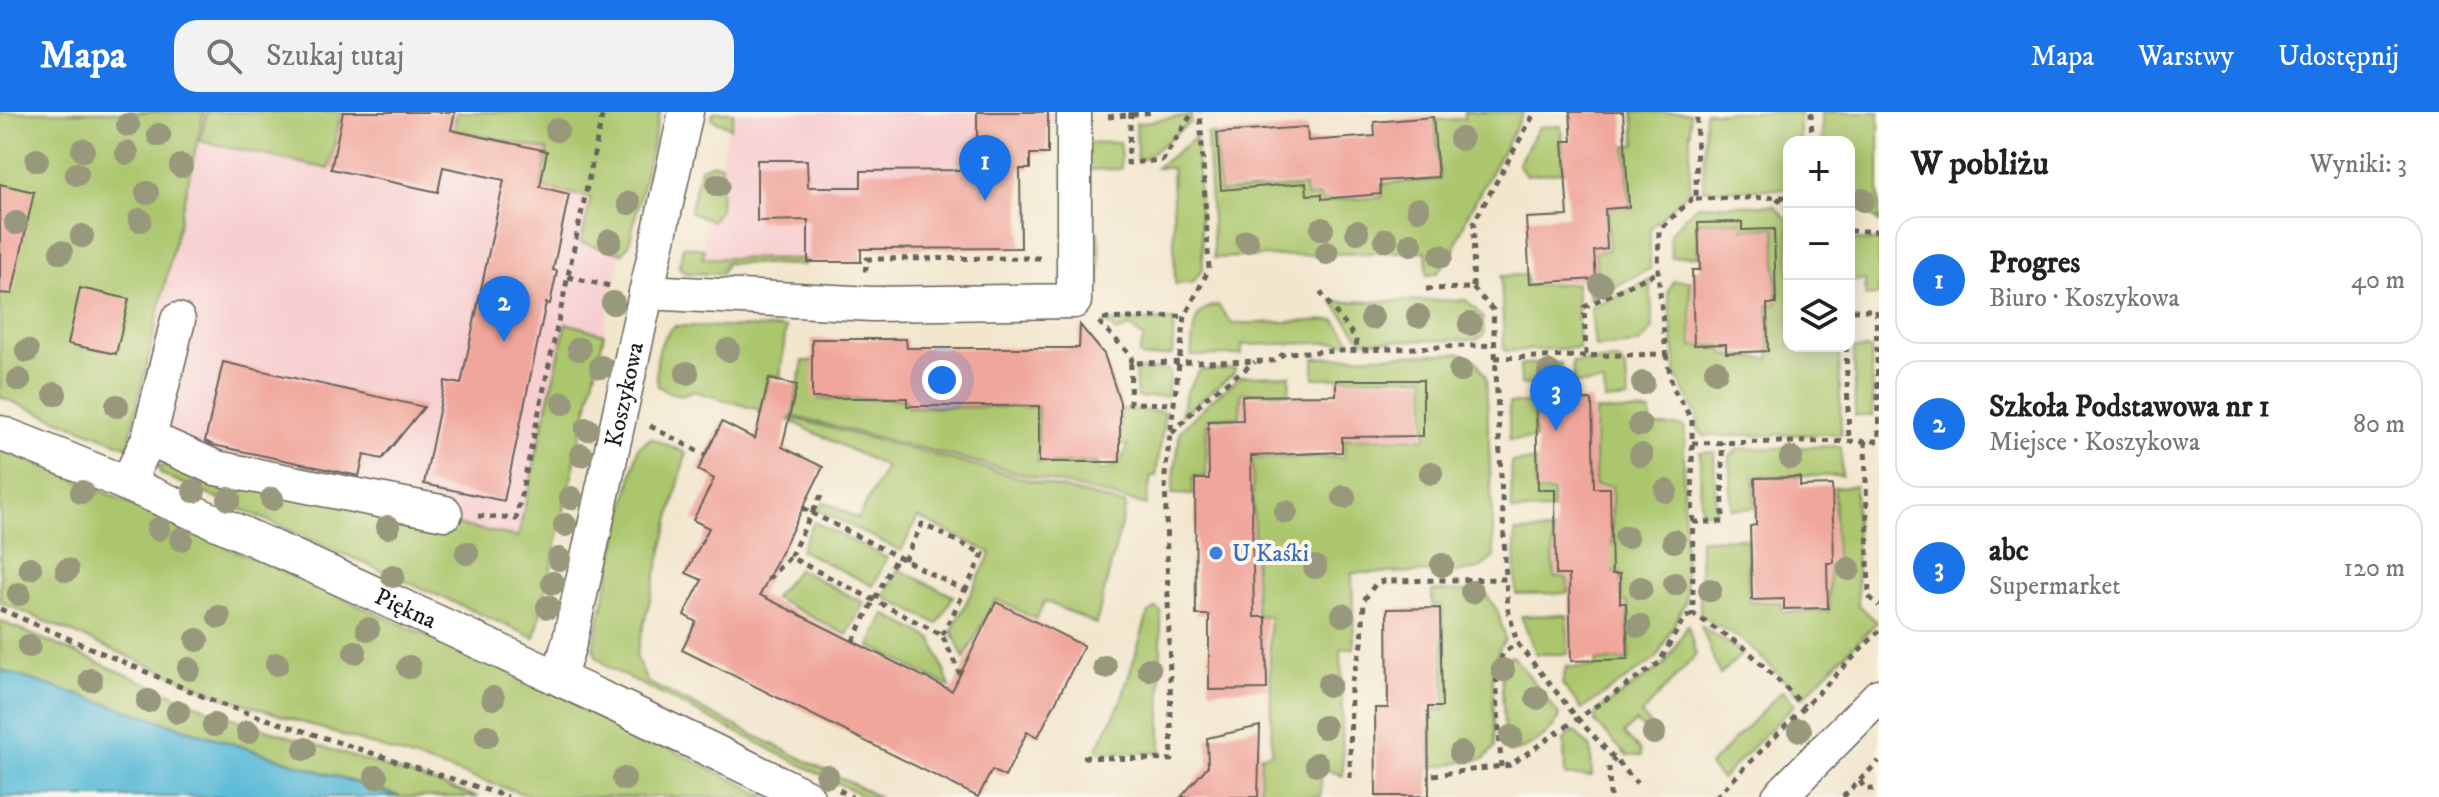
<!DOCTYPE html>
<html lang="pl">
<head>
<meta charset="utf-8">
<style>
  :root { --surface:#fff; --page:#f2f2f2; --text:#222; --muted:#767676; --line:#e0e0e0; --accent:#1a73e8 }
  body { margin:0; font-family:"IM FELL DW Pica",serif; background:var(--page); color:var(--text) }
  .controls { position:absolute; right:24px; top:24px; display:grid; overflow:hidden; border-radius:16px; box-shadow:0 4px 20px #0003 }
  .controls button { width:72px; height:72px; display:grid; place-items:center; padding:0; border:0; border-bottom:2px solid var(--line); background:var(--surface); color:var(--text); font:40px sans-serif }
  .you { position:absolute; left:942px; top:268px; width:28px; height:28px; margin:-20px; border:6px solid #fff; border-radius:50%; background:#1a73e8; box-shadow:0 0 0 12px #1a73e833 }
  .badge { display:grid; place-items:center; width:52px; height:52px; border-radius:50%; background:var(--accent); color:#fff; font-size:26px; font-weight:700 }
  .pin { position:absolute; translate:-50% -66px; filter:drop-shadow(0 2px 4px #0008) }
  .pin::after { content:''; position:absolute; top:42px; width:28px; height:24px; background:inherit; clip-path:polygon(0 0,100% 0,50% 100%) }
  .list { margin:0; padding:0; list-style:none }
  h2 { display:flex; justify-content:space-between; align-items:center; height:104px; margin:0; padding:0 32px; font-size:34px }
  h2 small { font-size:26px; font-weight:400; color:var(--muted) }
  .list li { display:grid; grid-template-columns:52px 1fr auto; gap:24px; align-items:center; box-sizing:border-box; height:128px; margin:0 16px 16px; padding:0 16px; border:2px solid var(--line); border-radius:24px }
  .list b { display:block; font-size:30px; white-space:nowrap }
  .list p { margin:0; font-size:26px; white-space:nowrap; color:var(--muted) }
  .list em { font-size:26px; font-style:normal; color:var(--muted) }
  .icon { flex:none; width:44px; height:44px; fill:none; stroke:currentColor; stroke-width:2; stroke-linecap:round; stroke-linejoin:round }
  .map { position:relative; flex:none; width:1879px; height:685px; overflow:hidden }
  header { display:flex; align-items:center; gap:48px; box-sizing:border-box; height:112px; padding:0 40px; background:var(--accent); color:#fff }
  header strong { font-size:38px }
  nav { display:flex; gap:44px; margin-inline-start:auto; font-size:28px }
  .search { width:560px; height:72px; background:var(--page); display:flex; align-items:center; gap:20px; box-sizing:border-box; padding:0 28px; border-radius:24px; color:var(--muted); font-size:30px }
  main { display:flex }
  aside { flex:1; background:var(--surface) }
  .map>svg:first-child { display:block }
  .built { fill:#f7cfd0 }
  .green { fill:#abc66c; stroke:#647144; stroke-width:2 }
  .water { fill:#59bad7; stroke:#3a6b7a; stroke-width:2 }
  .building { fill:#f0a69b }
  .lines { fill:none; stroke-linecap:round; stroke-linejoin:round }
  .minor-casing { stroke:#67635a; stroke-width:37 }
  .path { stroke:#67635a; stroke-width:5; stroke-dasharray:6 6; stroke-linecap:butt }
  .minor { stroke:#fff; stroke-width:34 }
  .tree { fill:#98987b }
  .shop-dot { fill:#3f7fe0; stroke:#fbf7ec; stroke-width:3 }
  .labels { text-anchor:middle; stroke-width:8; stroke-linejoin:round; paint-order:stroke }
  .street-label { font-size:24px; fill:#1c1c1c; stroke:#fbf7ec }
  .shop-label { font-size:24px; fill:#366cbe; stroke:#fbf7ec; text-anchor:start }
</style>
</head>
<body>
<header>
<strong>Mapa</strong>
<div class="search"><svg class="icon" aria-label="search" viewBox="0 0 24 24"><circle cx="10" cy="10" r="6"/><path d="M15 15l6 6"/></svg>Szukaj tutaj</div>
<nav><a>Mapa</a><a>Warstwy</a><a>Udostępnij</a></nav>
</header>
<main>
<div class="map">
<svg width="1879" height="685" viewBox="0 0 1879 685">
  <rect width="100%" height="100%" fill="#fbf7ec"/>
  <filter id="ink" filterUnits="userSpaceOnUse"><feTurbulence type="fractalNoise" baseFrequency=".0125" numOctaves="2"/><feDisplacementMap in="SourceGraphic" scale="16" xChannelSelector="R" yChannelSelector="G"/><feConvolveMatrix kernelMatrix="1 2 1 2 8 2 1 2 1" color-interpolation-filters="sRGB"/></filter>
  <filter id="wash" filterUnits="userSpaceOnUse"><feTurbulence type="fractalNoise" baseFrequency=".006" numOctaves="4" result="noise"/><feDisplacementMap in="SourceGraphic" scale="32" xChannelSelector="R" yChannelSelector="G"/><feGaussianBlur stdDeviation="1.8" result="paint"/><feColorMatrix in="noise" values="0 0 0 0 0 0 0 0 0 0 0 0 0 0 0 0 0 1.4 0 .05"/><feComposite in="paint" operator="in"/></filter>
  <g filter="url(#wash)">
    <rect width="100%" height="100%" fill="#f2e6cd"/>
    <!-- built -->
    <g class="built">
      <polygon points="206,0 652,0 540,511 521,513 129,338"/>
      <polygon points="731,0 1055,0 1055,10 1048,11 1048,42 1030,42 1030,57 1020,58 1021,136 862,137 861,150 699,148"/>
    </g>
    <!-- green -->
    <g class="green">
      <polygon points="0,0 204,0 128,335 0,285"/>
      <polygon points="207,0 341,0 329,57 200,29"/>
      <polygon points="457,0 660,0 629,132 623,141 581,131 591,86 541,75 548,38 454,18"/>
      <polygon points="713,0 734,0 731,16 712,7"/>
      <polygon points="1464,0 1524,0 1467,104 1452,143 1437,161 1427,164 1426,139 1214,146 1207,22 1215,21 1220,80 1305,74 1306,85 1320,84 1321,89 1382,85 1382,72 1440,67 1435,8 1464,7"/>
      <polygon points="1633,0 1690,1 1690,78 1650,116 1650,157 1589,187 1590,170 1598,169 1595,140 1609,138 1607,96 1630,94 1626,34 1636,32"/>
      <polygon points="1705,0 1800,0 1800,30 1789,30 1789,77 1703,78"/>
      <polygon points="1822,0 1879,0 1879,110 1849,85 1849,30 1822,30"/>
      <polygon points="1191,3 1191,10 1144,47 1137,47 1136,11"/>
      <polygon points="1561,14 1563,60 1526,63 1518,52 1539,15"/>
      <polygon points="1196,25 1203,157 1192,171 1175,172 1172,56 1156,56"/>
      <polygon points="1120,30 1121,57 1086,58 1086,31"/>
      <polygon points="714,51 722,54 720,97 712,109 690,100 700,56"/>
      <polygon points="1698,93 1774,93 1789,109 1789,234 1839,234 1841,322 1704,324 1698,317 1697,304 1677,265 1668,179 1673,169 1690,169 1692,234 1723,234 1724,243 1770,247 1768,193 1777,192 1775,115 1743,117 1742,109 1697,110 1698,144 1671,145 1670,121"/>
      <polygon points="1099,119 1100,174 1097,174 1089,165 1089,127"/>
      <polygon points="1849,128 1879,129 1879,183 1865,184 1865,168 1849,169"/>
      <polygon points="683,134 704,137 703,146 804,147 804,153 726,151 721,162 685,161 679,155"/>
      <polygon points="1526,163 1527,174 1576,171 1579,236 1504,239 1501,164"/>
      <polygon points="1650,168 1653,217 1639,232 1595,235 1591,196"/>
      <polygon points="1466,188 1482,204 1484,222 1477,228 1363,229 1333,190"/>
      <path d="M1218,193L1232,212L1335,208L1352,230L1242,233V243L1191,244C1194,221 1190,196 1218,193Z"/>
      <polygon points="1174,208 1172,243 1143,246 1139,242 1144,226 1130,215 1116,220 1106,210"/>
      <polygon points="566,211 604,222 535,526 161,362 157,353 518,425"/>
      <path d="M675,214L786,216L780,265L769,263L760,298L693,279L680,283L668,280L658,274C654,255 657,226 675,214Z"/>
      <polygon points="1854,237 1871,237 1873,304 1855,304"/>
      <polygon points="1460,241 1477,249 1486,265 1494,445 1479,457 1459,460 1352,461 1354,536 1341,537 1343,664 1321,655 1321,685 1260,685 1261,643 1272,641 1269,504 1256,503 1252,346 1344,345 1345,327 1426,326 1425,265 1314,266 1314,246"/>
      <polygon points="1618,248 1626,257 1628,287 1605,289 1604,271 1574,272 1572,250"/>
      <path d="M803,249H818L819,287H906L907,295H1038V351H1098L1099,359C1115,357 1122,349 1128,334L1120,332L1121,297L1165,300L1156,364H1151L1146,393L792,304Z"/>
      <polygon points="1561,251 1562,272 1521,273 1520,252"/>
      <polygon points="1235,256 1234,261 1181,304 1186,281 1199,259"/>
      <polygon points="1166,257 1170,260 1167,284 1137,286 1135,258"/>
      <polygon points="1290,263 1289,281 1241,281 1240,305 1207,306 1206,365 1193,365 1193,383 1172,382 1180,319 1210,289 1242,264"/>
      <polygon points="1509,291 1534,291 1535,327 1509,328"/>
      <polygon points="1595,299 1651,300 1651,314 1682,314 1685,317 1683,374 1686,488 1657,546 1582,597 1562,572 1566,555 1595,555 1596,549 1629,548 1628,490 1622,490 1621,460 1607,461 1606,435 1612,434 1612,374 1595,374"/>
      <polygon points="776,302 1126,393 1096,512 1045,489 1036,507 995,487 964,547 952,519 991,441 918,405 901,439 818,398 824,389 858,407 886,355"/>
      <polygon points="651,326 686,341 636,544 647,570 879,685 865,685 609,556 597,545 593,536 638,336"/>
      <polygon points="1841,334 1842,364 1754,364 1755,396 1731,397 1730,344 1738,337"/>
      <polygon points="0,338 57,359 564,585 768,685 533,685 224,585 0,490"/>
      <polygon points="1700,340 1714,340 1716,400 1701,400"/>
      <polygon points="1535,349 1536,380 1553,380 1553,398 1512,399 1511,350"/>
      <polygon points="1855,374 1858,492 1877,510 1802,586 1748,532 1700,503 1700,427 1747,426 1749,490 1781,490 1783,500 1829,499 1829,453 1836,452 1834,375"/>
      <polygon points="814,410 887,446 873,474 800,438"/>
      <polygon points="1553,419 1554,465 1567,465 1568,481 1516,482 1515,420"/>
      <polygon points="798,457 864,491 847,523 774,486"/>
      <polygon points="898,457 953,484 938,512 884,485"/>
      <polygon points="1432,479 1484,479 1498,500 1505,527 1492,550 1495,635 1484,647 1431,655 1430,598 1445,597 1442,493 1432,493"/>
      <polygon points="1156,496 1161,500 1161,641 1100,640 1097,636 1120,592 1148,502"/>
      <polygon points="885,502 932,527 950,575 870,534"/>
      <polygon points="1567,503 1568,542 1536,542 1521,504"/>
      <polygon points="0,509 220,602 478,685 402,685 12,562 0,558"/>
      <polygon points="1688,513 1696,543 1641,603 1658,620 1659,627 1635,610 1624,622 1640,638 1641,644 1627,644 1595,610 1596,600 1665,552"/>
      <polygon points="1701,514 1743,541 1720,563"/>
      <path d="M1509,544L1514,545L1559,603C1555,621 1527,639 1509,640L1505,634L1501,558Z"/>
      <polygon points="1782,579 1795,592 1721,667 1709,654"/>
      <polygon points="1574,619 1591,636 1592,664 1565,664 1564,628"/>
    </g>
    <!-- water -->
    <polygon class="water" points="0,558 400,685 0,685"/>
    <g id="blocks">
      <!-- building -->
      <g class="building">
        <polygon points="343,0 455,0 451,18 547,39 540,75 569,82 553,158 557,159 550,192 546,191 504,389 424,372 445,269 461,272 504,68 443,55 438,80 331,57"/>
        <polygon points="977,0 1048,0 1048,42 1030,42 1030,57 1020,57 1021,136 861,137 861,150 808,150 808,108 757,109 757,48 807,48 808,75 861,75 861,59 977,58"/>
        <polygon points="1570,0 1623,0 1629,95 1605,97 1607,137 1594,139 1596,167 1530,171 1526,106 1568,104 1563,29 1572,29"/>
        <polygon points="1433,5 1438,65 1380,69 1381,82 1322,87 1322,82 1307,83 1306,71 1221,78 1217,21 1307,15 1308,29 1375,24 1374,10"/>
        <polygon points="0,72 34,80 12,182 0,181"/>
        <polygon points="1742,110 1742,118 1774,117 1776,192 1767,192 1768,239 1726,241 1726,232 1694,233 1692,158 1700,158 1698,111"/>
        <polygon points="80,176 129,187 116,242 68,232"/>
        <polygon points="1080,213 1104,242 1120,290 1120,350 1039,350 1039,294 907,294 907,286 812,286 812,227 906,227 907,236 1079,236"/>
        <polygon points="223,250 424,295 382,347 364,343 359,364 213,333 205,329"/>
        <polygon points="769,267 797,273 782,335 823,355 760,483 952,579 996,490 1084,534 1038,625 1027,620 1005,665 992,658 978,685 682,538 696,510 684,503 702,468 686,461 709,416 693,408 714,367 698,358 722,310 755,327"/>
        <polygon points="1336,268 1423,268 1423,324 1342,325 1342,340 1251,344 1254,505 1266,505 1267,577 1209,578 1209,503 1196,503 1195,367 1209,367 1208,309 1243,308 1242,284 1336,283"/>
        <polygon points="1592,288 1594,376 1610,376 1612,462 1620,462 1620,491 1626,491 1628,547 1571,549 1569,463 1556,463 1555,378 1538,378 1536,290"/>
        <polygon points="1800,365 1800,374 1832,373 1834,451 1827,451 1828,496 1784,497 1784,487 1752,488 1750,414 1756,413 1755,366"/>
        <polygon points="1440,496 1442,595 1428,595 1429,684 1376,684 1375,596 1388,596 1387,497"/>
        <polygon points="1260,614 1258,685 1181,685 1208,654 1207,626"/>
      </g>
    </g>
  </g>
  <g filter="url(#ink)">
    <use href="#blocks" fill-opacity="0" stroke="#67635a" stroke-width="2"/>
    <g class="lines">
      <!-- minor casing -->
      <g class="minor-casing">
        <g id="minor">
          <polyline points="646,180 872,192 1074,189 1074,0"/>
          <path id="s1" d="M0,321C136,373 269,433 401,494C537,556 673,618 807,685"/>
          <polyline points="149,326 216,356 445,401"/>
          <polyline points="127,372 149,326 178,208"/>
          <path id="s2" d="M559,565L570,528L686,0"/>
          <polyline points="1779,685 1879,584"/>
        </g>
      </g>
      <!-- path -->
      <g class="path">
        <polyline points="1131,0 1128,51 1163,48 1193,0"/>
        <polyline points="1811,0 1812,30"/>
        <polyline points="1108,5 1154,0"/>
        <polyline points="1777,86 1789,99"/>
        <polyline points="1696,87 1789,85"/>
        <polyline points="1849,119 1879,119"/>
        <polyline points="863,157 866,157 867,147 1043,146"/>
        <polyline points="568,165 615,175"/>
        <polyline points="1473,176 1493,198 1506,467"/>
        <polyline points="1426,177 1473,176 1474,110 1535,0"/>
        <polyline points="1320,180 1356,227 1357,236"/>
        <polyline points="1103,207 1185,204"/>
        <polyline points="1099,210 1132,245 1131,251 1273,249 1285,241 1494,233"/>
        <polyline points="1846,234 1849,329"/>
        <polyline points="1666,242 1673,276 1692,308 1693,502 1746,537 1804,594"/>
        <polyline points="1586,243 1584,195 1658,160"/>
        <polyline points="1495,246 1666,242 1658,160 1659,118 1692,87 1696,87 1697,0"/>
        <polyline points="1131,251 1130,291 1175,292"/>
        <polyline points="650,314 705,343"/>
        <polyline points="1172,321 1208,284 1255,250"/>
        <polyline points="1865,329 1869,485 1879,494"/>
        <polyline points="1692,331 1879,329 1876,198 1849,198"/>
        <polyline points="803,396 812,401 824,378"/>
        <polyline points="478,404 516,407 603,0"/>
        <polyline points="1693,410 1723,410 1722,330"/>
        <polyline points="904,448 922,412 983,442 965,479"/>
        <polyline points="768,467 790,445"/>
        <polyline points="0,497 223,593 508,685"/>
        <polyline points="942,523 965,479 812,401 790,445 942,523 960,562"/>
        <polyline points="853,529 897,444"/>
        <polyline points="1083,645 1172,648 1165,363 1185,204 1209,157 1200,0"/>
        <polyline points="1501,655 1496,559 1503,541 1517,531"/>
        <polyline points="1433,663 1510,653 1659,551 1684,506 1693,502"/>
        <polyline points="1350,666 1351,572 1362,532 1364,488 1376,471 1384,469 1506,467 1508,497 1517,531 1578,607 1637,671"/>
        <polyline points="1860,669 1865,677 1879,677"/>
        <polyline points="839,678 852,685"/>
        <polyline points="1610,685 1609,654 1615,647"/>
        <polyline points="1716,685 1879,519"/>
        <polyline points="1843,685 1879,649"/>
      </g>
      <!-- minor -->
      <use href="#minor" class="minor"/>
    </g>
    <!-- trees -->
    <g class="tree">
      <circle cx="128" cy="13" r="12"/>
      <circle cx="557" cy="18" r="12"/>
      <circle cx="159" cy="23" r="12"/>
      <circle cx="1461" cy="27" r="12"/>
      <circle cx="83" cy="38" r="12"/>
      <circle cx="127" cy="41" r="12"/>
      <circle cx="37" cy="48" r="12"/>
      <circle cx="181" cy="54" r="12"/>
      <circle cx="77" cy="62" r="12"/>
      <circle cx="718" cy="73" r="12"/>
      <circle cx="147" cy="81" r="12"/>
      <circle cx="1863" cy="88" r="12"/>
      <circle cx="629" cy="91" r="12"/>
      <circle cx="1418" cy="97" r="12"/>
      <circle cx="140" cy="108" r="12"/>
      <circle cx="16" cy="111" r="12"/>
      <circle cx="1322" cy="117" r="12"/>
      <circle cx="1357" cy="120" r="12"/>
      <circle cx="82" cy="124" r="12"/>
      <circle cx="1386" cy="128" r="12"/>
      <circle cx="610" cy="129" r="12"/>
      <circle cx="1247" cy="129" r="12"/>
      <circle cx="1411" cy="132" r="12"/>
      <circle cx="61" cy="140" r="12"/>
      <circle cx="1327" cy="141" r="12"/>
      <circle cx="1441" cy="144" r="12"/>
      <circle cx="1601" cy="173" r="12"/>
      <circle cx="613" cy="191" r="12"/>
      <circle cx="1418" cy="204" r="12"/>
      <circle cx="1372" cy="206" r="12"/>
      <circle cx="1470" cy="212" r="12"/>
      <circle cx="579" cy="237" r="12"/>
      <circle cx="728" cy="238" r="12"/>
      <circle cx="27" cy="239" r="12"/>
      <circle cx="601" cy="255" r="12"/>
      <circle cx="1460" cy="259" r="12"/>
      <circle cx="1716" cy="259" r="12"/>
      <circle cx="1549" cy="260" r="12"/>
      <circle cx="687" cy="261" r="12"/>
      <circle cx="19" cy="268" r="12"/>
      <circle cx="1643" cy="271" r="12"/>
      <circle cx="55" cy="282" r="12"/>
      <circle cx="563" cy="291" r="12"/>
      <circle cx="117" cy="294" r="12"/>
      <circle cx="1640" cy="313" r="12"/>
      <circle cx="587" cy="317" r="12"/>
      <circle cx="581" cy="343" r="12"/>
      <circle cx="1641" cy="343" r="12"/>
      <circle cx="1791" cy="346" r="12"/>
      <circle cx="1431" cy="361" r="12"/>
      <circle cx="194" cy="379" r="12"/>
      <circle cx="1666" cy="379" r="12"/>
      <circle cx="82" cy="380" r="12"/>
      <circle cx="1344" cy="385" r="12"/>
      <circle cx="571" cy="386" r="12"/>
      <circle cx="229" cy="387" r="12"/>
      <circle cx="272" cy="387" r="12"/>
      <circle cx="1286" cy="400" r="12"/>
      <circle cx="565" cy="413" r="12"/>
      <circle cx="388" cy="415" r="12"/>
      <circle cx="158" cy="417" r="12"/>
      <circle cx="1626" cy="425" r="12"/>
      <circle cx="181" cy="427" r="12"/>
      <circle cx="1674" cy="429" r="12"/>
      <circle cx="467" cy="441" r="12"/>
      <circle cx="559" cy="447" r="12"/>
      <circle cx="1442" cy="453" r="12"/>
      <circle cx="1315" cy="455" r="12"/>
      <circle cx="30" cy="456" r="12"/>
      <circle cx="1849" cy="457" r="12"/>
      <circle cx="67" cy="458" r="12"/>
      <circle cx="393" cy="464" r="12"/>
      <circle cx="553" cy="471" r="12"/>
      <circle cx="1675" cy="472" r="12"/>
      <circle cx="1641" cy="476" r="12"/>
      <circle cx="1710" cy="478" r="12"/>
      <circle cx="1472" cy="480" r="12"/>
      <circle cx="19" cy="482" r="12"/>
      <circle cx="548" cy="495" r="12"/>
      <circle cx="1343" cy="503" r="12"/>
      <circle cx="219" cy="505" r="12"/>
      <circle cx="1639" cy="514" r="12"/>
      <circle cx="368" cy="517" r="12"/>
      <circle cx="197" cy="528" r="12"/>
      <circle cx="29" cy="534" r="12"/>
      <circle cx="355" cy="540" r="12"/>
      <circle cx="277" cy="552" r="12"/>
      <circle cx="409" cy="555" r="12"/>
      <circle cx="1105" cy="555" r="12"/>
      <circle cx="189" cy="557" r="12"/>
      <circle cx="1149" cy="557" r="12"/>
      <circle cx="1503" cy="558" r="12"/>
      <circle cx="91" cy="568" r="12"/>
      <circle cx="1329" cy="573" r="12"/>
      <circle cx="493" cy="586" r="12"/>
      <circle cx="1537" cy="586" r="12"/>
      <circle cx="148" cy="589" r="12"/>
      <circle cx="178" cy="600" r="12"/>
      <circle cx="214" cy="613" r="12"/>
      <circle cx="1324" cy="615" r="12"/>
      <circle cx="1800" cy="618" r="12"/>
      <circle cx="248" cy="620" r="12"/>
      <circle cx="1654" cy="621" r="12"/>
      <circle cx="487" cy="624" r="12"/>
      <circle cx="1511" cy="625" r="12"/>
      <circle cx="305" cy="637" r="12"/>
      <circle cx="1461" cy="641" r="12"/>
      <circle cx="1317" cy="652" r="12"/>
      <circle cx="827" cy="664" r="12"/>
      <circle cx="376" cy="665" r="12"/>
      <circle cx="624" cy="667" r="12"/>
    </g>
  </g>
  <!-- markers -->
  <circle class="shop-dot" cx="1216" cy="441" r="8"/>
  <g class="labels">
    <!-- street labels -->
    <g class="street-label">
      <text dy="8" stroke="none"><textPath href="#s2" startOffset="290">Koszykowa</textPath></text>
      <text dy="8" stroke="none"><textPath href="#s1" startOffset="442">Piękna</textPath></text>
    </g>
    <!-- shop labels -->
    <g class="shop-label">
      <text x="1232" y="449">U Kaśki</text>
    </g>
  </g>
</svg>
<div class="controls">
<button>+</button>
<button>−</button>
<button><svg class="icon" aria-label="layers" viewBox="0 0 24 24"><path d="M12 4l9 5-9 5-9-5zM3 14l9 5 9-5"/></svg></button>
</div>
<div class="you"></div>
<div class="pin badge" style="left:985px;top:89px">1</div>
<div class="pin badge" style="left:504px;top:230px">2</div>
<div class="pin badge" style="left:1556px;top:319px">3</div>
</div>
<aside>
<h2>W pobliżu<small>Wyniki: 3</small></h2>
<ul class="list">
<li><span class="badge">1</span><div><b>Progres</b><p>Biuro · Koszykowa</p></div><em>40 m</em></li>
<li><span class="badge">2</span><div><b>Szkoła Podstawowa nr 1</b><p>Miejsce · Koszykowa</p></div><em>80 m</em></li>
<li><span class="badge">3</span><div><b>abc</b><p>Supermarket</p></div><em>120 m</em></li>
</ul>
</aside>
</main>
</body>
</html>
